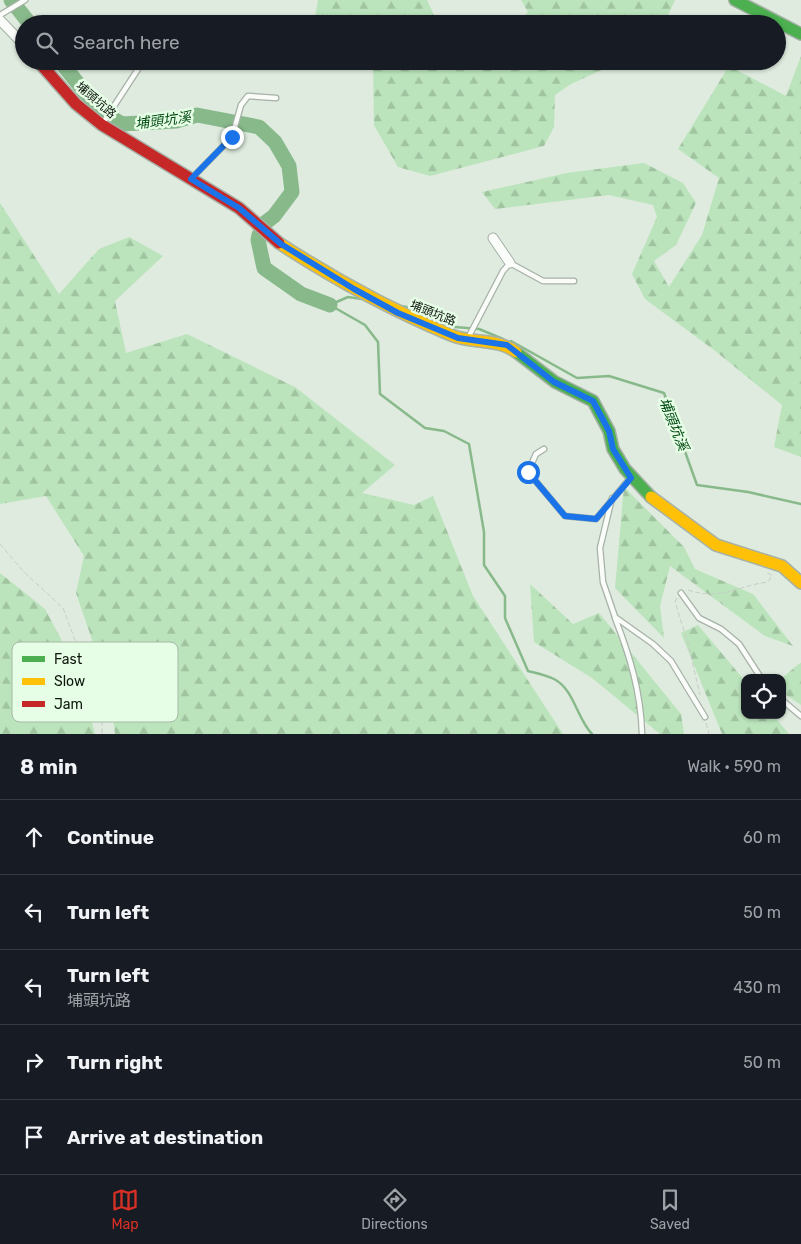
<!DOCTYPE html>
<html lang="en">
<head>
<meta charset="utf-8">
<style>
  :root { --surface:#171b24; --page:#242831; --text:#f1f3f6; --muted:#9ea1a6; --line:#363941; --accent:#d93025 }
  body { margin:0; font-family:Rubik,"Noto Sans TC",sans-serif; background:var(--page); color:var(--text) }
  .controls { position:absolute; right:15px; bottom:15px; display:grid; overflow:hidden; border-radius:10px; box-shadow:0 1px 4px #0004 }
  .controls button { width:45px; height:45px; display:grid; place-items:center; padding:0; border:0; border-bottom:1px solid var(--line); background:var(--surface); color:var(--text); font:25px sans-serif }
  .stop { position:absolute; width:15px; height:15px; margin:-11px; border:4px solid #1a73e8; border-radius:50%; background:#fff }
  .stop.end { background:#1a73e8; border-color:#fff; box-shadow:0 1px 5px #0008 }
  .list { margin:0; padding:0; list-style:none }
  h2 { display:flex; justify-content:space-between; align-items:center; height:65px; margin:0; padding:0 20px; font-size:21px }
  h2 small { font-size:16px; font-weight:400; color:var(--muted) }
  .list li { display:grid; grid-template-columns:32px 1fr auto; gap:15px; align-items:center; box-sizing:border-box; height:75px; padding:0 20px; border-top:1px solid var(--line) }
  .list b { display:block; font-size:19px; white-space:nowrap }
  .list p { margin:0; font-size:16px; white-space:nowrap; color:var(--muted) }
  .list em { font-size:16px; font-style:normal; color:var(--muted) }
  .icon { flex:none; width:28px; height:28px; fill:none; stroke:currentColor; stroke-width:2; stroke-linecap:round; stroke-linejoin:round }
  .map { position:relative; flex:none; width:801px; height:734px; overflow:hidden }
  .search { position:absolute; background:var(--surface); box-shadow:0 1px 4px #0004; left:15px; right:15px; top:15px; height:55px; display:flex; align-items:center; gap:12px; box-sizing:border-box; padding:0 18px; border-radius:28px; color:var(--muted); font-size:19px }
  .sheet { height:440px; background:var(--surface) }
  nav { display:flex; justify-content:space-around; align-items:center; box-sizing:border-box; height:70px; border-top:1px solid var(--line); background:var(--surface); font-size:14px; color:var(--muted) }
  nav a { display:grid; justify-items:center; gap:2px }
  nav .on { color:var(--accent) }
  .map>svg:first-child { display:block }
  .forest { fill:url(#forest-firs) }
  .lines { fill:none; stroke-linecap:round; stroke-linejoin:round }
  .stream { stroke:#88b98b; stroke-width:2.5 }
  .river { stroke:#88b98b; stroke-width:15 }
  .lane-casing { stroke:#a7b1a7; stroke-width:7 }
  .street-casing { stroke:#a7b1a7; stroke-width:11 }
  .fast-casing { stroke:#a7b1a7; stroke-width:14 }
  .slow-casing { stroke:#a7b1a7; stroke-width:14 }
  .jam-casing { stroke:#a7b1a7; stroke-width:14 }
  .path { stroke:#c8cdc8; stroke-width:1; stroke-dasharray:5 2.5; stroke-linecap:butt }
  .lane { stroke:#fafcfa; stroke-width:4.5 }
  .street { stroke:#fafcfa; stroke-width:9 }
  .fast { stroke:#4caf50; stroke-width:11 }
  .slow { stroke:#ffc107; stroke-width:11 }
  .jam { stroke:#c62828; stroke-width:11 }
  .route { stroke:#1a73e8; stroke-width:6 }
  .labels { text-anchor:middle; stroke-width:5; stroke-linejoin:round; paint-order:stroke }
  .street-label { font-size:12px; fill:#0e160e; stroke:#e6fde6 }
  .water-label { font-size:14px; font-style:italic; fill:#034d13; stroke:#e6fde6 }
  .key { fill:#e6fde6; stroke:#a5b8a5; stroke-width:1 }
  .key-label { font-size:14px; fill:#0e160e }
</style>
</head>
<body>
<div class="map">
<svg width="801" height="734" viewBox="0 0 801 734">
  <defs>
    <pattern id="forest-firs" width="22" height="20" patternUnits="userSpaceOnUse" patternTransform="scale(1.25)"><rect width="22" height="20" fill="#bbe4bc"/><path d="M5 1l3.5 6h-7zM16 11l3.5 6h-7z" fill="#a0c3a0"/></pattern>
  </defs>
  <rect width="100%" height="100%" fill="#deebde"/>
  <!-- forest -->
  <g class="forest">
    <polygon points="318,0 427,0 438,24 373,24 372,21 315,18"/>
    <polygon points="521,0 675,0 664,24 516,24 528,12"/>
    <polygon points="801,56 801,457 774,447 782,405 714,350 645,299 632,274 657,217 653,205 609,195 495,209 482,192 567,173 644,163 683,183 696,203 676,245 654,261 669,287 702,235 719,178 678,149 729,66 786,96"/>
    <polygon points="373,61 621,61 571,84 555,95 554,127 544,146 430,176 398,167 374,125"/>
    <polygon points="0,203 59,294 99,249 129,237 163,256 115,301 126,353 187,334 295,387 395,465 362,493 414,505 433,496 473,596 563,734 115,734 110,692 76,593 84,556 46,496 0,504"/>
    <polygon points="624,487 684,547 695,569 753,594 793,646 765,636 670,566 660,606 664,638 615,588"/>
    <polygon points="0,573 45,609 79,673 95,734 0,734"/>
    <polygon points="530,584 573,624 599,613 681,714 684,734 660,734 592,678 534,642"/>
    <polygon points="698,625 745,681 745,715 773,715 789,734 722,734 681,633"/>
    <polygon points="800,663 801,663 801,705 782,692 782,678"/>
  </g>
  <g class="lines">
    <!-- stream -->
    <g class="stream">
      <polyline points="332,304 348,297 362,299"/>
      <path d="M330,305L365,325L378,342L380,394L425,428L444,431L469,444L484,532V565L505,596V618L528,671C536,673 546,675 554,679C574,689 577,719 592,734"/>
      <polyline points="401,306 412,308 436,322"/>
      <polyline points="443,326 479,329 503,339"/>
      <polyline points="511,341 577,378 609,376 664,393 697,485 748,492 801,504"/>
    </g>
    <!-- river -->
    <g class="river">
      <polyline points="11,0 30,24"/>
      <polyline points="60,61 100,111 122,124 176,121 197,115 259,127 275,142 289,166 292,192 274,216 261,226"/>
      <polyline points="259,235 258,240 264,268 301,294 330,305"/>
    </g>
    <!-- lane casing -->
    <g class="lane-casing">
      <g id="lane">
        <polyline points="0,15 25,0"/>
        <polyline points="103,123 140,66"/>
        <polyline points="192,178 232,137 241,105 248,96 276,98"/>
        <polyline points="468,338 503,271 510,263 543,281 574,281"/>
        <polyline points="544,449 536,454 528,472 565,516 596,519 631,477"/>
        <polyline points="612,498 600,548 603,582 615,617 653,644 671,661 705,717"/>
        <polyline points="681,593 699,618 721,629 739,644 761,678"/>
        <path d="M615,618C630,656 641,693 642,734"/>
        <polyline points="782,700 801,716"/>
      </g>
    </g>
    <!-- street casing -->
    <g class="street-casing">
      <g id="street">
        <polyline points="0,20 24,45"/>
        <polyline points="493,238 510,263"/>
      </g>
    </g>
    <!-- fast casing -->
    <g class="fast-casing">
      <g id="fast">
        <polyline points="735,0 801,34"/>
        <polyline points="516,352 555,382 593,401 609,431 613,449 625,469 651,497"/>
      </g>
    </g>
    <!-- slow casing -->
    <g class="slow-casing">
      <g id="slow">
        <path d="M279,243C334,279 391,310 451,335C472,344 498,338 516,352"/>
        <polyline points="651,497 716,545 782,566 801,583"/>
      </g>
    </g>
    <!-- jam casing -->
    <g class="jam-casing">
      <polyline id="jam" points="38,61 76,104 102,125 239,208 279,243"/>
    </g>
    <!-- path -->
    <g class="path">
      <polyline points="0,544 24,572 63,608 102,712 102,734"/>
      <path d="M688,590C721,601 736,586 768,582L772,575L767,573"/>
      <polyline points="677,598 675,602 688,643 700,695"/>
      <polyline points="706,723 709,734"/>
    </g>
    <!-- lane -->
    <use href="#lane" class="lane"/>
    <!-- street -->
    <use href="#street" class="street"/>
    <!-- fast -->
    <use href="#fast" class="fast"/>
    <!-- slow -->
    <use href="#slow" class="slow"/>
    <!-- jam -->
    <use href="#jam" class="jam"/>
  </g>
  <g class="lines">
    <!-- route -->
    <polyline class="route" points="232,137 191,179 239,208 281,244 354,289 398,313 458,338 507,345 554,382 593,401 609,431 613,449 631,478 596,519 565,516 528,472"/>
  </g>
  <g class="labels">
    <!-- street labels -->
    <g class="street-label">
      <text transform="translate(96 100) rotate(41)" y="4">埔頭坑路</text>
      <text transform="translate(433 313) rotate(22)" y="4">埔頭坑路</text>
    </g>
    <!-- water labels -->
    <g class="water-label">
      <text transform="translate(163 120) rotate(-7)" y="5">埔頭坑溪</text>
      <text transform="translate(674 424) rotate(68)" y="5">埔頭坑溪</text>
    </g>
  </g>
  <!-- legend -->
  <rect x="12" y="642" width="166" height="80" rx="8" class="key"/>
  <rect x="22" y="656" width="23" height="6" fill="#4caf50"/>
  <rect x="22" y="678" width="23" height="7" fill="#ffc107"/>
  <rect x="22" y="701" width="23" height="6" fill="#c62828"/>
  <g class="key-label">
    <text x="54" y="664">Fast</text>
    <text x="54" y="686">Slow</text>
    <text x="54" y="709">Jam</text>
  </g>
</svg>
<div class="controls">
<button><svg class="icon" aria-label="locate" viewBox="0 0 24 24"><circle cx="12" cy="12" r="6"/><path d="M12 2v4M12 18v4M2 12h4M18 12h4"/></svg></button>
</div>
<div class="stop" style="left:528px;top:472px"></div>
<div class="stop end" style="left:232px;top:137px"></div>
<div class="search"><svg class="icon" aria-label="search" viewBox="0 0 24 24"><circle cx="10" cy="10" r="6"/><path d="M15 15l6 6"/></svg>Search here</div>
</div>
<section class="sheet">
<h2>8 min<small>Walk · 590 m</small></h2>
<ul class="list">
<li><svg class="icon" aria-label="ahead" viewBox="0 0 24 24"><path d="M12 20V5M6 11l6-6 6 6"/></svg><div><b>Continue</b></div><em>60 m</em></li>
<li><svg class="icon" aria-label="left" viewBox="0 0 24 24"><path d="M17 20v-9H6M10 6l-5 5 5 5"/></svg><div><b>Turn left</b></div><em>50 m</em></li>
<li><svg class="icon" aria-label="left" viewBox="0 0 24 24"><path d="M17 20v-9H6M10 6l-5 5 5 5"/></svg><div><b>Turn left</b><p>埔頭坑路</p></div><em>430 m</em></li>
<li><svg class="icon" aria-label="right" viewBox="0 0 24 24"><path d="M7 20v-9h11M14 6l5 5-5 5"/></svg><div><b>Turn right</b></div><em>50 m</em></li>
<li><svg class="icon" aria-label="arrive" viewBox="0 0 24 24"><path d="M6 21V4h12l-3 4 3 4H6"/></svg><div><b>Arrive at destination</b></div></li>
</ul>
</section>
<nav>
<a class="on"><svg class="icon" aria-label="map" viewBox="0 0 24 24"><path d="M3 6l6-2 6 2 6-2v14l-6 2-6-2-6 2zM9 4v14M15 6v14"/></svg>Map</a>
<a><svg class="icon" aria-label="directions" viewBox="0 0 24 24"><path d="M12 3l9 9-9 9-9-9zM9 14v-3h6M13 9l2 2-2 2"/></svg>Directions</a>
<a><svg class="icon" aria-label="saved" viewBox="0 0 24 24"><path d="M7 4h10v16l-5-4-5 4z"/></svg>Saved</a>
</nav>
</body>
</html>
